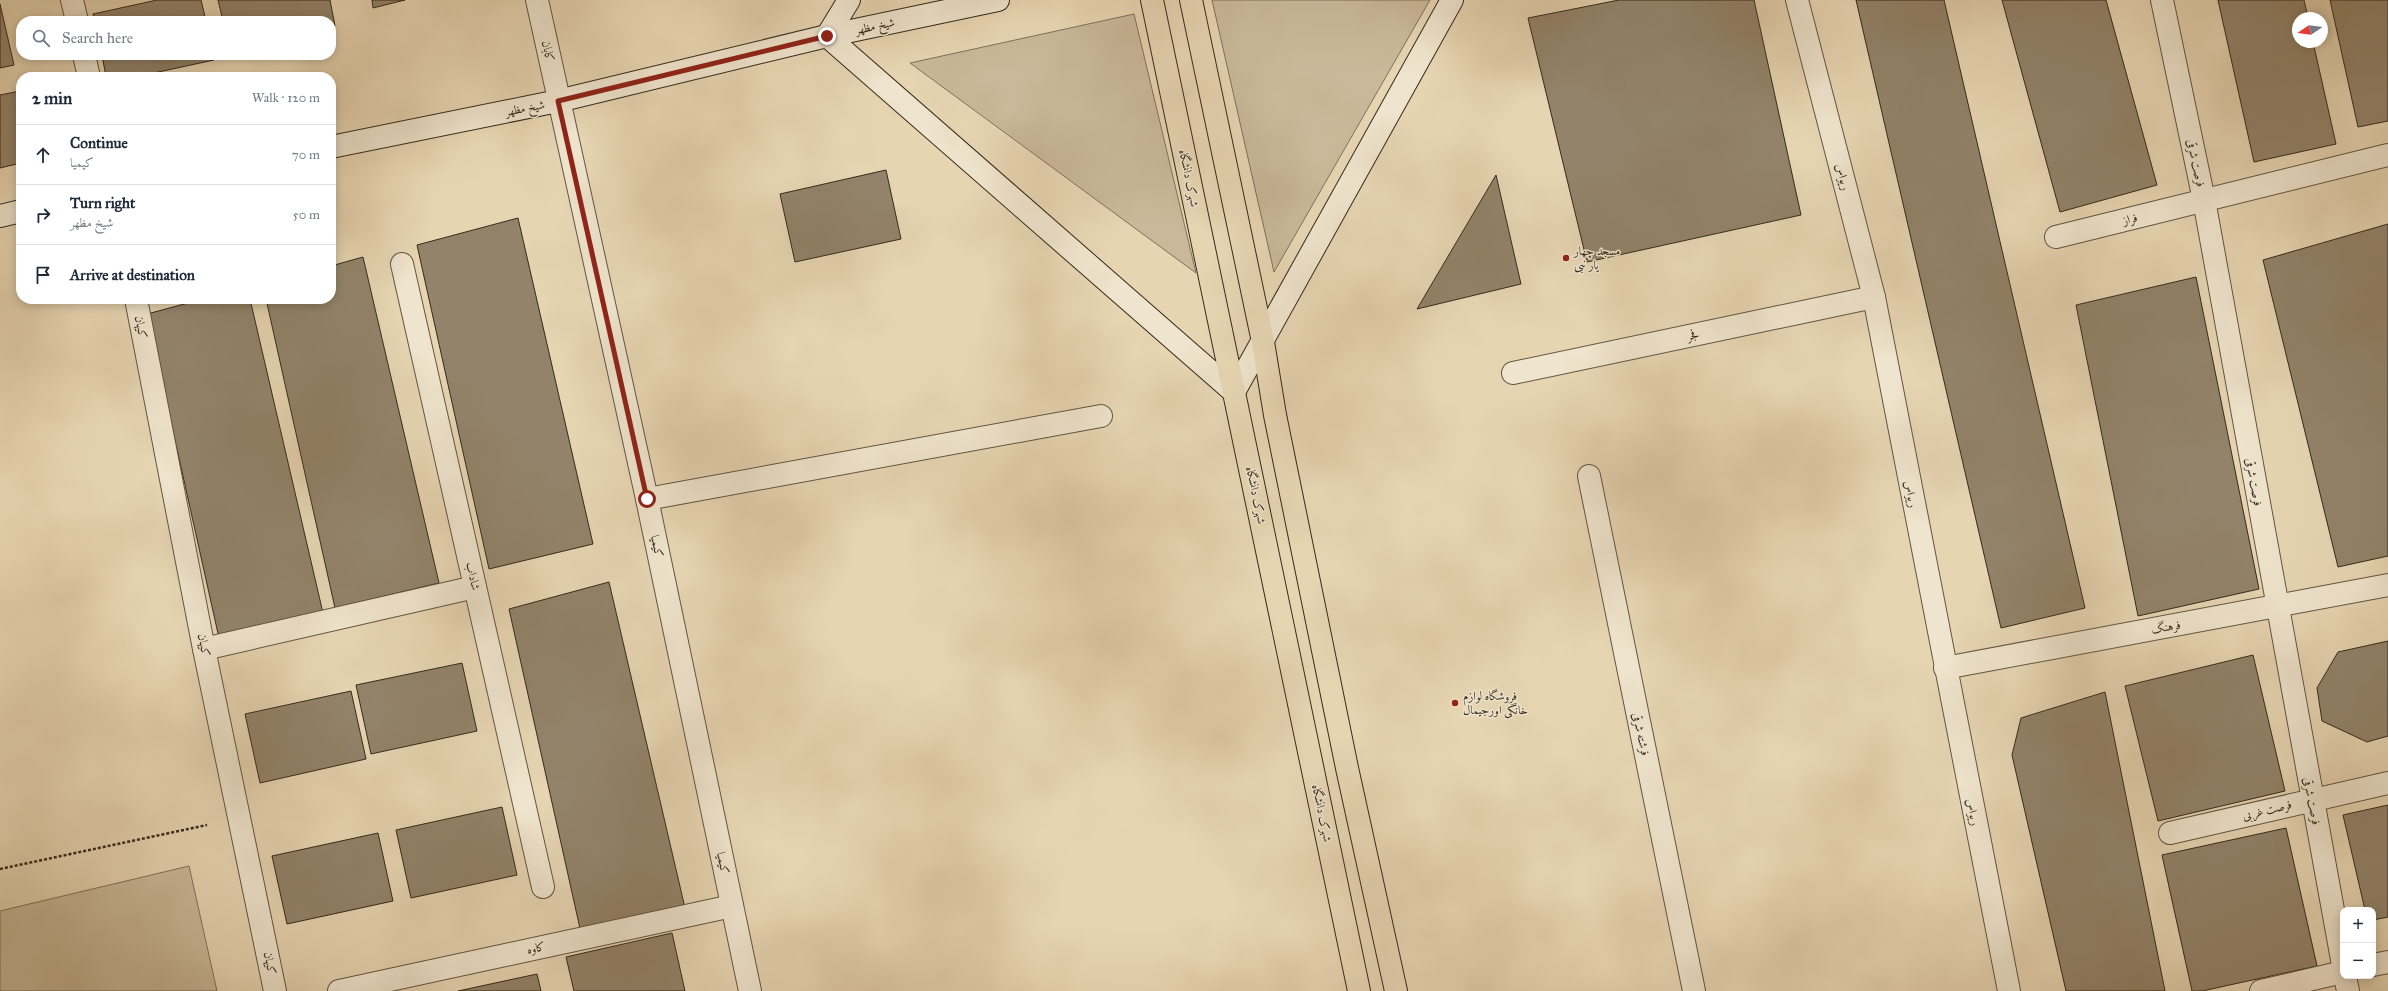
<!DOCTYPE html>
<html lang="en">
<head>
<meta charset="utf-8">
<style>
  :root { --surface:#fff; --page:#f2f2f3; --text:#1f2937; --muted:#747a83; --line:#e0e1e3 }
  body { margin:0; font-family:"IM FELL Great Primer",Amiri,serif; background:var(--page); color:var(--text) }
  .controls { position:absolute; right:12px; bottom:12px; display:grid; overflow:hidden; border-radius:8px; box-shadow:0 2px 10px #0003 }
  .controls button { width:36px; height:36px; display:grid; place-items:center; padding:0; border:0; border-bottom:1px solid var(--line); background:var(--surface); color:var(--text); font:20px sans-serif }
  .compass { position:absolute; left:2292px; top:12px; width:36px; height:36px; border-radius:50%; background:var(--surface); box-shadow:0 2px 10px #0003; rotate:257deg }
  .stop { position:absolute; width:12px; height:12px; margin:-9px; border:3px solid #8f2418; border-radius:50%; background:#fff }
  .stop.end { background:#8f2418; border-color:#fff; box-shadow:0 1px 4px #0008 }
  .list { margin:0; padding:0; list-style:none }
  h2 { display:flex; justify-content:space-between; align-items:center; height:52px; margin:0; padding:0 16px; font-size:17px }
  h2 small { font-size:13px; font-weight:400; color:var(--muted) }
  .list li { display:grid; grid-template-columns:26px 1fr auto; gap:12px; align-items:center; box-sizing:border-box; height:60px; padding:0 16px; border-top:1px solid var(--line) }
  .list b { display:block; font-size:15px; white-space:nowrap }
  .list p { margin:0; font-size:13px; white-space:nowrap; color:var(--muted) }
  .list em { font-size:13px; font-style:normal; color:var(--muted) }
  .icon { flex:none; width:22px; height:22px; fill:none; stroke:currentColor; stroke-width:2; stroke-linecap:round; stroke-linejoin:round }
  .map { position:relative; flex:none; width:2388px; height:991px; overflow:hidden }
  .search { position:absolute; background:var(--surface); box-shadow:0 2px 10px #0003; left:16px; top:16px; width:320px; height:44px; display:flex; align-items:center; gap:10px; box-sizing:border-box; padding:0 14px; border-radius:16px; color:var(--muted); font-size:15px }
  .panel { position:absolute; background:var(--surface); box-shadow:0 2px 10px #0003; left:16px; top:72px; width:320px; height:232px; border-radius:16px }
  .map>svg:first-child { display:block }
  .green { fill:#c9b899; stroke:#7f715b }
  .building { fill:#92836a; stroke:#352a1d }
  .lines { fill:none; stroke-linecap:round; stroke-linejoin:round }
  .street-casing { stroke:#625542; stroke-width:24 }
  .secondary-casing { stroke:#352a1d; stroke-width:24 }
  .primary-casing { stroke:#352a1d; stroke-width:24 }
  .path { stroke:#352a1d; stroke-width:2.5; stroke-dasharray:3 2; stroke-linecap:butt }
  .street { stroke:#efe4cd; stroke-width:22 }
  .secondary { stroke:#efe4cd; stroke-width:22 }
  .primary { stroke:#e7d5b2; stroke-width:22 }
  .route { stroke:#8f2418; stroke-width:5 }
  .poi-dot { fill:#8f2418; stroke:#efe4cd; stroke-width:1.5 }
  .labels { text-anchor:middle; stroke-width:3; stroke-linejoin:round; paint-order:stroke }
  .street-label { font-size:12px; fill:#352a1d; stroke:#efe4cd }
  .poi-label { font-size:12px; fill:#352a1d; stroke:#efe4cd; text-anchor:start }
</style>
</head>
<body>
<div class="map">
<svg width="2388" height="991" viewBox="0 0 2388 991">
  <rect width="100%" height="100%" fill="#e7d5b2"/>
  <filter id="stains"><feTurbulence type="fractalNoise" baseFrequency=".005" numOctaves="4"/><feColorMatrix values="0 0 0 0 .2 0 0 0 0 .09 0 0 0 0 .02 0 0 0 .5 -.17"/></filter>
  <radialGradient id="worn" r=".72"><stop offset=".6" stop-color="#630" stop-opacity="0"/><stop offset="1" stop-color="#630" stop-opacity=".3"/></radialGradient>
  <!-- green -->
  <g class="green">
    <polygon points="1212,0 1430,0 1274,272"/>
    <polygon points="1134,14 1196,273 910,63"/>
    <polygon points="189,866 217,991 0,991 0,911"/>
  </g>
  <!-- building -->
  <g class="building">
    <polygon points="157,0 201,0 206,21 95,21 93,14"/>
    <polygon points="218,0 330,0 335,26 331,27 331,21 223,21"/>
    <polygon points="372,0 405,0 373,8"/>
    <polygon points="1619,0 1754,0 1801,215 1587,262 1528,18"/>
    <polygon points="1856,0 1944,0 2085,608 2001,628"/>
    <polygon points="2002,0 2106,0 2157,185 2060,212"/>
    <polygon points="2218,0 2304,0 2308,18 2298,18 2298,42 2313,42 2336,144 2254,162"/>
    <polygon points="2330,0 2388,0 2388,121 2358,127"/>
    <polygon points="0,4 14,65 0,68"/>
    <polygon points="102,55 213,55 214,60 135,77 106,77"/>
    <polygon points="20,91 21,163 0,168 0,95"/>
    <polygon points="886,170 901,239 795,262 780,194"/>
    <polygon points="1496,175 1521,284 1417,309"/>
    <polygon points="518,218 593,544 489,569 417,245"/>
    <polygon points="2388,224 2388,556 2338,567 2263,260"/>
    <polygon points="363,257 439,583 335,608 266,299 331,299 331,266"/>
    <polygon points="2196,277 2259,589 2138,616 2076,305"/>
    <polygon points="203,299 250,299 323,613 219,638 147,314"/>
    <polygon points="609,582 685,908 581,933 509,609"/>
    <polygon points="2388,641 2388,736 2367,742 2322,721 2317,688 2338,652"/>
    <polygon points="2253,655 2285,791 2158,821 2125,686"/>
    <polygon points="462,663 477,731 371,754 356,685"/>
    <polygon points="351,691 366,759 260,783 245,714"/>
    <polygon points="2105,692 2165,991 2066,991 2012,755 2021,718"/>
    <polygon points="2388,805 2388,917 2373,920 2373,910 2365,910 2343,815"/>
    <polygon points="502,807 517,875 411,898 396,830"/>
    <polygon points="2286,828 2317,966 2202,991 2192,991 2162,855"/>
    <polygon points="378,833 393,901 287,924 272,856"/>
    <polygon points="672,933 685,991 574,991 566,957"/>
    <polygon points="537,974 541,991 458,991"/>
  </g>
  <g class="lines">
    <!-- street casing -->
    <g class="street-casing">
      <g id="street">
        <polyline points="72,0 77,21"/>
        <polyline points="537,0 647,499 750,991"/>
        <polyline points="1797,0 1874,297 2009,991"/>
        <polyline points="2162,0 2204,200 2343,965"/>
        <polyline points="84,55 89,77"/>
        <polyline points="2056,237 2388,155"/>
        <polyline points="402,264 543,887"/>
        <polyline points="136,299 204,649 275,991"/>
        <polyline points="1513,373 1874,297"/>
        <polyline points="1589,476 1694,991"/>
        <polyline points="647,499 1101,416"/>
        <polyline points="204,649 475,587"/>
        <polyline points="1945,668 2388,585"/>
        <polyline points="2170,833 2388,783"/>
        <polyline points="2373,965 2388,962"/>
        <polyline points="2345,976 2348,991"/>
        <polyline points="339,991 732,906"/>
        <polyline points="2261,991 2343,972"/>
      </g>
    </g>
    <!-- secondary casing -->
    <g class="secondary-casing">
      <g id="secondary">
        <polyline points="849,0 827,36 1234,392 1452,0"/>
        <polyline points="331,147 558,101 827,36 998,0"/>
        <polyline points="0,216 21,211"/>
      </g>
    </g>
    <!-- primary casing -->
    <g class="primary-casing">
      <g id="primary">
        <polyline points="1152,0 1359,991"/>
        <polyline points="1191,0 1263,342 1275,415 1347,768 1396,991"/>
      </g>
    </g>
    <!-- path -->
    <polyline class="path" points="0,869 207,825"/>
    <!-- street -->
    <use href="#street" class="street"/>
    <!-- secondary -->
    <use href="#secondary" class="secondary"/>
    <!-- primary -->
    <use href="#primary" class="primary"/>
  </g>
  <g class="lines">
    <!-- route -->
    <polyline class="route" points="647,499 558,101 827,36"/>
  </g>
  <!-- markers -->
  <g class="poi-dot">
    <circle cx="1566" cy="258" r="4"/>
    <circle cx="1455" cy="703" r="4"/>
  </g>
  <g class="labels">
    <!-- street labels -->
    <g class="street-label">
      <text transform="translate(875 26) rotate(-12)" y="4">شیخ مظهر</text>
      <text transform="translate(548 51) rotate(78)" y="4">کابان</text>
      <text transform="translate(525 108) rotate(-11)" y="4">شیخ مظهر</text>
      <text transform="translate(2196 163) rotate(78)" y="4">فرصت شرقی</text>
      <text transform="translate(1843 177) rotate(76)" y="4">ریواس</text>
      <text transform="translate(1189 178) rotate(78)" y="4">شهرک دانشگاه</text>
      <text transform="translate(2130 219) rotate(-14)" y="4">فراز</text>
      <text transform="translate(141 327) rotate(79)" y="4">کیهان</text>
      <text transform="translate(1693 335) rotate(-12)" y="4">فجر</text>
      <text transform="translate(2254 482) rotate(80)" y="4">فرصت شرقی</text>
      <text transform="translate(1911 494) rotate(79)" y="4">ریواس</text>
      <text transform="translate(1256 495) rotate(78)" y="4">شهرک دانشگاه</text>
      <text transform="translate(657 546) rotate(78)" y="4">کیمیا</text>
      <text transform="translate(473 576) rotate(77)" y="4">شاداب</text>
      <text transform="translate(2166 627) rotate(-10)" y="4">فرهنگ</text>
      <text transform="translate(204 645) rotate(79)" y="4">کیهان</text>
      <text transform="translate(1641 734) rotate(78)" y="4">فرشته شرقی</text>
      <text transform="translate(2312 801) rotate(79)" y="4">فرصت شرقی</text>
      <text transform="translate(2267 810) rotate(-14)" y="4">فرصت غربی</text>
      <text transform="translate(1973 812) rotate(79)" y="4">ریواس</text>
      <text transform="translate(1322 813) rotate(78)" y="4">شهرک دانشگاه</text>
      <text transform="translate(723 863) rotate(78)" y="4">کیمیا</text>
      <text transform="translate(536 948) rotate(-12)" y="4">کاوه</text>
      <text transform="translate(270 963) rotate(79)" y="4">کیهان</text>
    </g>
    <!-- poi labels -->
    <g class="poi-label">
      <text x="1574" y="255">مسجد چهار<tspan x="1574" dy="14">یار نبی</tspan></text>
      <text x="1463" y="700">فروشگاه لوازم<tspan x="1463" dy="14">خانگی اورجیمال</tspan></text>
    </g>
  </g>
  <rect width="100%" height="100%" filter="url(#stains)"/>
  <rect width="100%" height="100%" fill="url(#worn)"/>
</svg>
<div class="controls">
<button>+</button>
<button>−</button>
</div>
<svg class="compass" viewBox="-18 -18 36 36"><path d="M0-13l5 13h-10z" fill="#e53935"/><path d="M0 13l5-13h-10z" fill="#747a83"/></svg>
<div class="stop" style="left:647px;top:499px"></div>
<div class="stop end" style="left:827px;top:36px"></div>
<div class="search"><svg class="icon" aria-label="search" viewBox="0 0 24 24"><circle cx="10" cy="10" r="6"/><path d="M15 15l6 6"/></svg>Search here</div>
<section class="panel">
<h2>2 min<small>Walk · 120 m</small></h2>
<ul class="list">
<li><svg class="icon" aria-label="ahead" viewBox="0 0 24 24"><path d="M12 20V5M6 11l6-6 6 6"/></svg><div><b>Continue</b><p>کیمیا</p></div><em>70 m</em></li>
<li><svg class="icon" aria-label="right" viewBox="0 0 24 24"><path d="M7 20v-9h11M14 6l5 5-5 5"/></svg><div><b>Turn right</b><p>شیخ مظهر</p></div><em>50 m</em></li>
<li><svg class="icon" aria-label="arrive" viewBox="0 0 24 24"><path d="M6 21V4h12l-3 4 3 4H6"/></svg><div><b>Arrive at destination</b></div></li>
</ul>
</section>
</div>
</body>
</html>
